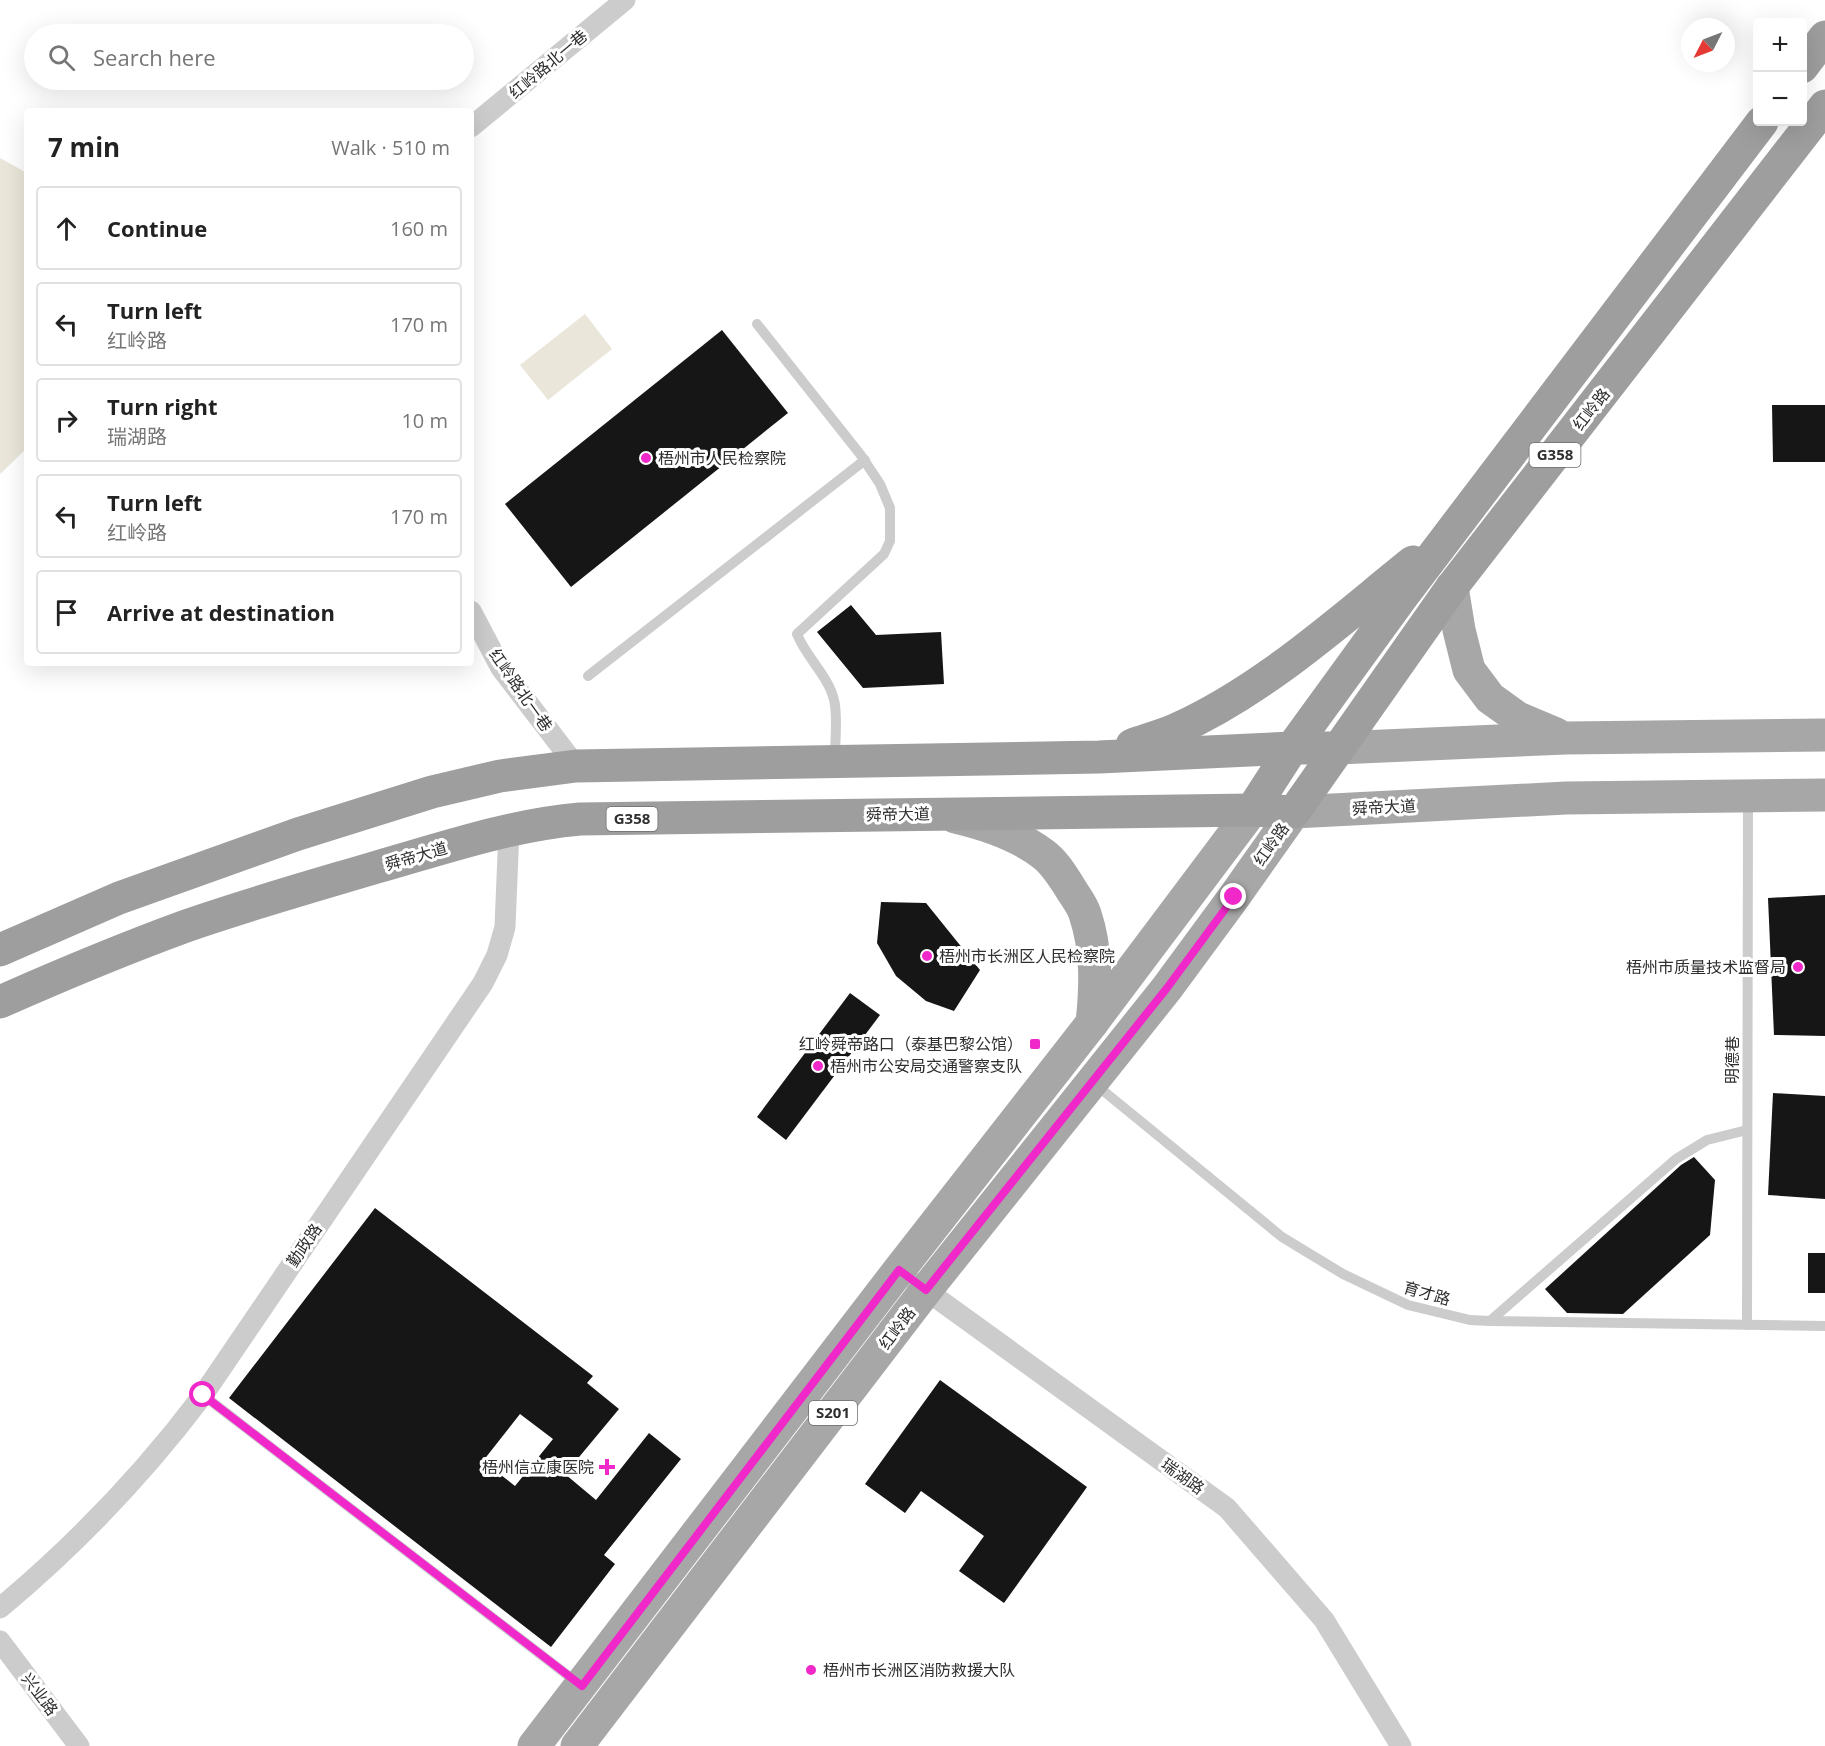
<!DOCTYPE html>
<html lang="en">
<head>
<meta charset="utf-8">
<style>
  :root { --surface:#fff; --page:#f6f6f6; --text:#222; --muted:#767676; --line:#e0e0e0 }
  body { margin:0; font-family:"Open Sans","Noto Sans SC",sans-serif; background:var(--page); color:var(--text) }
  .controls { position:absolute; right:18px; top:18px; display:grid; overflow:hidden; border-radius:6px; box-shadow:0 6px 24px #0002 }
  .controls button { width:54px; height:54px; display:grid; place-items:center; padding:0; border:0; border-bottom:2px solid var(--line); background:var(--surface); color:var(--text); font:30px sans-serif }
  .compass { position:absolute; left:1681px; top:18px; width:54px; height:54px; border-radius:50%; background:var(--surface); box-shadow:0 6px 24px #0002; rotate:228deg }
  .stop { position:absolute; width:18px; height:18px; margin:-14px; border:4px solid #f028ca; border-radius:50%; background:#fff }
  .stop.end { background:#f028ca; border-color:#fff; box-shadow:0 2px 6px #0008 }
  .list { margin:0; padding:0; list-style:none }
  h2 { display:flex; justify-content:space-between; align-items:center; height:78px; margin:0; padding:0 24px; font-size:26px }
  h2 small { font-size:20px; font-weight:400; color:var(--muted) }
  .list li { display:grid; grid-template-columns:39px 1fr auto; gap:18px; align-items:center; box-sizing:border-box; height:84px; margin:0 12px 12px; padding:0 12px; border:2px solid var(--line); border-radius:6px }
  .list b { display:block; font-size:22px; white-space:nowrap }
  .list p { margin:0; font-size:20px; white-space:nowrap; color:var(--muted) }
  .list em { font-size:20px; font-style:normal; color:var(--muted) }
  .icon { flex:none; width:33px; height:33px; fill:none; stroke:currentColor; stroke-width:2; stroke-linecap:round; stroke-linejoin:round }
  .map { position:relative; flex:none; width:1825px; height:1746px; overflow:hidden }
  .search { position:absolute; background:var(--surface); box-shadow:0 6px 24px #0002; left:24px; top:24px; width:450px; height:66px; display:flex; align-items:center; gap:15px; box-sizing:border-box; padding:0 21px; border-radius:33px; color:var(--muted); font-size:22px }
  .panel { position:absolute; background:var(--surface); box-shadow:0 6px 24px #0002; left:24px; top:108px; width:450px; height:558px; border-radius:6px }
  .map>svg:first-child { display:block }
  .green { fill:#eae6da }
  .building { fill:#161616; fill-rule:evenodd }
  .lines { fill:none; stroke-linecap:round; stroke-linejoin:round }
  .service { stroke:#ccc; stroke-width:10 }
  .minor { stroke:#ccc; stroke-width:21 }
  .primary { stroke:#a7a7a7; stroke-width:33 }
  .trunk { stroke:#9e9e9e; stroke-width:33 }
  .route { stroke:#f028ca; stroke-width:8 }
  .poi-dot { fill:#f028ca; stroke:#fff; stroke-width:2 }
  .labels { text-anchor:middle; stroke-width:6; stroke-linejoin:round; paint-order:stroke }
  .shield { fill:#fff; stroke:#6d6d6d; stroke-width:1.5 }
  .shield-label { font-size:15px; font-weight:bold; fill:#2f2f2f }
  .street-label { font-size:16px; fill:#2f2f2f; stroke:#fff }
  .poi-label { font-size:16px; fill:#2f2f2f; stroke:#fff; text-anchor:start }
</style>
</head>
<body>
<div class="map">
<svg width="1825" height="1746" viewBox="0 0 1825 1746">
  <rect width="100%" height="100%" fill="#fff"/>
  <!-- green -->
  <g class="green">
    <polygon points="0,158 27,173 27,448 0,474"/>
    <polygon points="585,314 612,349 548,400 520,365"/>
  </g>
  <!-- building -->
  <g class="building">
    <polygon points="722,330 788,413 571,587 505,504"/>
    <polygon points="1772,405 1825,405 1825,462 1773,462"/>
    <polygon points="851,605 876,635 941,632 944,684 863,688 817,632"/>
    <polygon points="1825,895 1825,1036 1774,1035 1768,898"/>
    <polygon points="881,902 926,903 980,970 954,1011 926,1001 896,976 877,943"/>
    <polygon points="850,993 880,1015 786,1140 757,1117"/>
    <polygon points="1773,1093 1825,1096 1825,1199 1768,1195"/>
    <polygon points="1694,1157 1715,1180 1710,1235 1623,1314 1567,1313 1545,1289 1681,1165"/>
    <path d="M375,1208L593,1376L587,1383L619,1409L565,1474L596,1500L649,1433L681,1459L604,1555L615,1564L551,1647L229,1398ZM520,1414L553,1439L515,1486L483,1461Z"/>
    <rect x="1808" y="1253" width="17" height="40"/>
    <polygon points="940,1380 1087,1487 1004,1603 959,1571 984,1536 921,1491 905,1513 865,1484"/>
  </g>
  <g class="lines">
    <!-- service -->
    <g class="service">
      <path d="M757,324L860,454L880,484L890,508V541L884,554L797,634C806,657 829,677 834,700C838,714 835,742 835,757"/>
      <polyline points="588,676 865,460"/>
      <polyline points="1095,1084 1282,1237 1343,1274 1408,1305 1470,1320 1490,1321 1825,1326"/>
      <polyline points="1490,1321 1676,1159 1707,1140 1747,1130"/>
      <polyline points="1747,1325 1748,800"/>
      <polyline points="203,1395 579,1684"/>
    </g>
    <!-- minor -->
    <g class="minor">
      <polyline points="471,127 625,0"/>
      <polyline points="471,611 501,668 576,766"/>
      <polyline points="916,1283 1227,1508 1324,1620 1401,1746"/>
      <path d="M0,1608C78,1543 142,1476 203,1395L483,983L497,955L505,927L509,829"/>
      <polyline points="0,1641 79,1746"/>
    </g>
    <!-- primary -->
    <g class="primary">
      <polyline points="1452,587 1459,630 1469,670 1490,698 1518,718 1556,734"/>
      <polyline points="1338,748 1566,738 1825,735"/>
      <path d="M955,817C985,824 1018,835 1043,854C1054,862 1062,875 1069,886C1074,895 1082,904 1085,914C1097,950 1096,986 1092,1023"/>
      <polyline points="534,1746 899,1270 1092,1023 1252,810"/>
      <polyline points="577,1746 926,1290 1167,988 1234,897 1294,812 1566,798 1825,795"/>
    </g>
    <!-- trunk -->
    <g class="trunk">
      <polyline points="1802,67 1825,37"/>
      <path d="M1132,745C1146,740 1161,736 1175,730C1264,690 1338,622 1413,562"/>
      <polyline points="1252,810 1292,748 1401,598 1762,122"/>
      <polyline points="0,950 119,898 298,834 432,792 500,776 576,766 1099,757 1292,748 1338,748"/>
      <path d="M0,1002C61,975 123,949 186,926C249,904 313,886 377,867C444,848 511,825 580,819L1252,810L1294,812L1452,587L1825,106"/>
    </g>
  </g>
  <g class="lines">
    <!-- route -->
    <polyline class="route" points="203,1395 582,1686 899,1270 926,1290 1167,988 1234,897"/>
  </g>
  <!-- markers -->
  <g class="poi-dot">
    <circle cx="646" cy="458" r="6"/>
    <circle cx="927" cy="956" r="6"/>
    <circle cx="1798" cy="967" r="6"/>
    <rect x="1029" y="1038" width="12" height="12" rx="3"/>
    <circle cx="818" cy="1066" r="6"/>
    <path d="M604 1458h6v6h6v6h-6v6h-6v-6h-6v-6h6z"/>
    <circle cx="811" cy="1670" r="6"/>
  </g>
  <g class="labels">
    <!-- shield labels -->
    <g class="shield">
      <rect x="1529.5" y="443" width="51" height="24" rx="4.5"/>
      <rect x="606.5" y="807" width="51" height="24" rx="4.5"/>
      <rect x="809" y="1401" width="48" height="24" rx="4.5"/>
    </g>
    <g class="shield-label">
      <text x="1555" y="460">G358</text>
      <text x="632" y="824">G358</text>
      <text x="833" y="1418">S201</text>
    </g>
    <!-- street labels -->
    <g class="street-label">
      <text transform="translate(548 64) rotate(-40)" y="6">红岭路北一巷</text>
      <text transform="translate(1591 409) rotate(-52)" y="6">红岭路</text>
      <text transform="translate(521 690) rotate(55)" y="6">红岭路北一巷</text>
      <text transform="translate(1384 807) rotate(-3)" y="6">舜帝大道</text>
      <text transform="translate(898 814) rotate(-1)" y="6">舜帝大道</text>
      <text transform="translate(1271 844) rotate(-55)" y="6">红岭路</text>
      <text transform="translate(416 856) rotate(-16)" y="6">舜帝大道</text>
      <text transform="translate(1732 1060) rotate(-90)" y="6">明德巷</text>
      <text transform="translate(304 1245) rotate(-56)" y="6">勤政路</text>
      <text transform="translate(1427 1293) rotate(16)" y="6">育才路</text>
      <text transform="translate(897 1328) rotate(-53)" y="6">红岭路</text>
      <text transform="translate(1183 1476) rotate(36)" y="6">瑞湖路</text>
      <text transform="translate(40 1694) rotate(53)" y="6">兴业路</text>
    </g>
    <!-- poi labels -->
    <g class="poi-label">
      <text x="658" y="464">梧州市人民检察院</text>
      <text x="939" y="962">梧州市长洲区人民检察院</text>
      <text x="1786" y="973" text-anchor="end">梧州市质量技术监督局</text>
      <text x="1023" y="1050" text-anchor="end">红岭舜帝路口（泰基巴黎公馆）</text>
      <text x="830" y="1072">梧州市公安局交通警察支队</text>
      <text x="594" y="1473" text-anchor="end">梧州信立康医院</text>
      <text x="823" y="1676">梧州市长洲区消防救援大队</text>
    </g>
  </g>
</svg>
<div class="controls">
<button>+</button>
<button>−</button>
</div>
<svg class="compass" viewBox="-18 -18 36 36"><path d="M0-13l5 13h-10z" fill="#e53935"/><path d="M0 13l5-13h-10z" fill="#767676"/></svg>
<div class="stop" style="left:203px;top:1395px"></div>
<div class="stop end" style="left:1234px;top:897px"></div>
<div class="search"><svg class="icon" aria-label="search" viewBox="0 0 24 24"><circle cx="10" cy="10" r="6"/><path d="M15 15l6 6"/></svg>Search here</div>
<section class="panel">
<h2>7 min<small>Walk · 510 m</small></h2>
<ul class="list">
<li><svg class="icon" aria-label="ahead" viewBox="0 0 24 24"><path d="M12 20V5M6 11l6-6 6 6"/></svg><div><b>Continue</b></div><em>160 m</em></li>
<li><svg class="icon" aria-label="left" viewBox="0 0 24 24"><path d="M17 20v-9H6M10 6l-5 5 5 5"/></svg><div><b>Turn left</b><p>红岭路</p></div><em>170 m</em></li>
<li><svg class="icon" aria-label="right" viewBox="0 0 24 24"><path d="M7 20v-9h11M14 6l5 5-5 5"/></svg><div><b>Turn right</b><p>瑞湖路</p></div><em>10 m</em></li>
<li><svg class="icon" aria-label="left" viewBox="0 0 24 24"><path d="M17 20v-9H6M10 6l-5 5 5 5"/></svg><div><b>Turn left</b><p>红岭路</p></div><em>170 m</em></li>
<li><svg class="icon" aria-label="arrive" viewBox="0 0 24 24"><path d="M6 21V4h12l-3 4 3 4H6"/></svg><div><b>Arrive at destination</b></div></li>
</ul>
</section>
</div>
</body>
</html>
